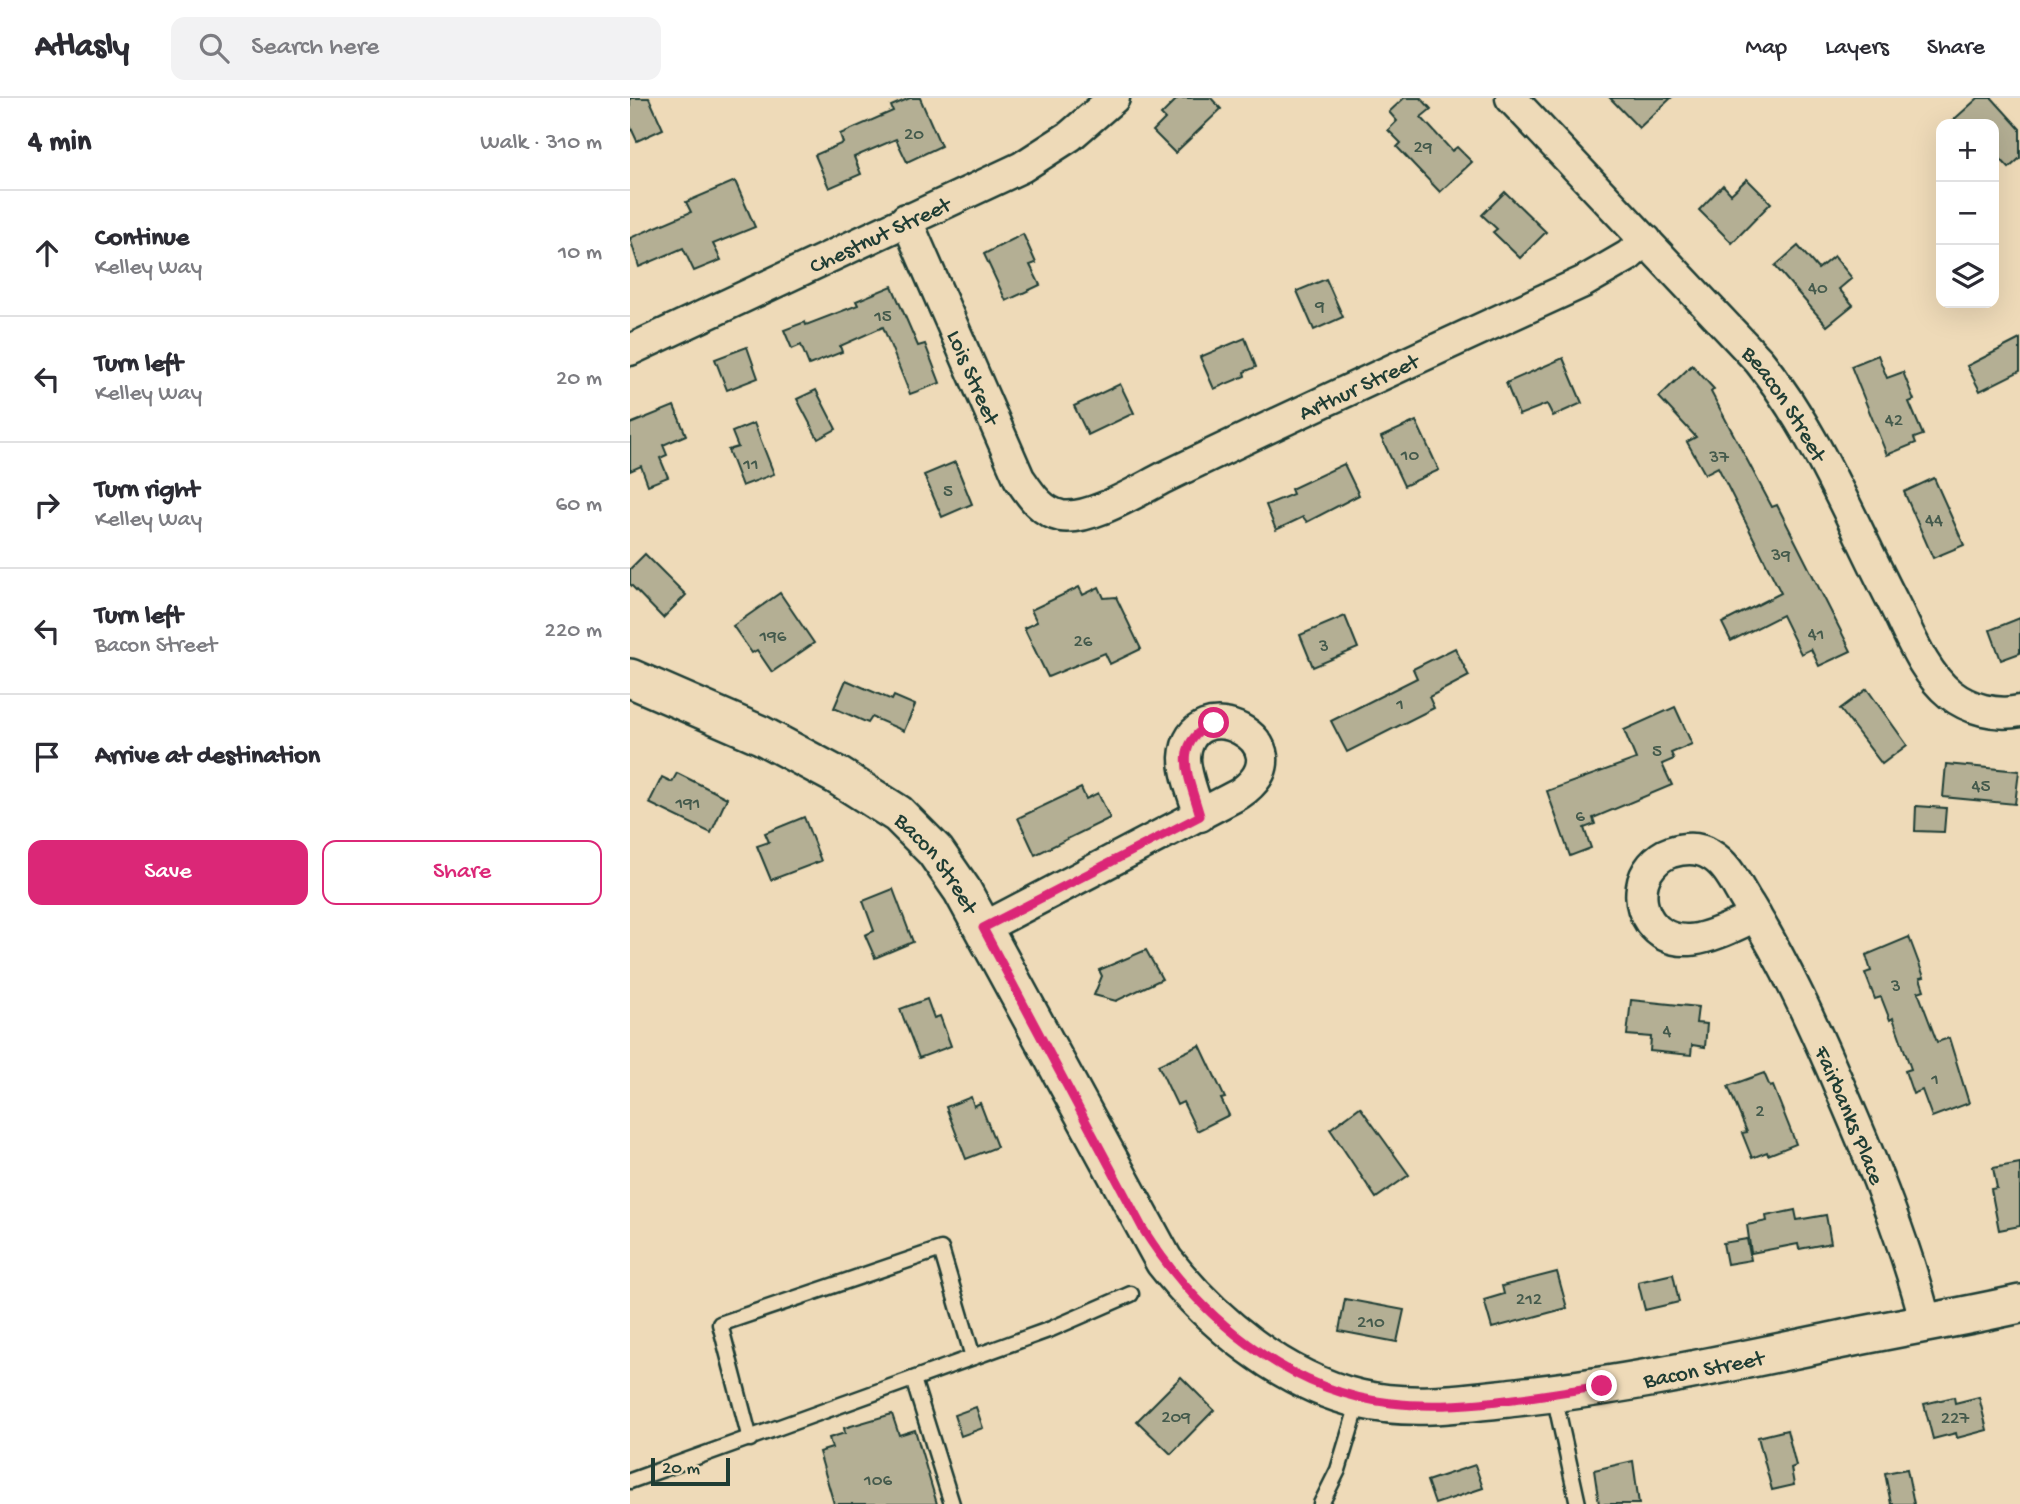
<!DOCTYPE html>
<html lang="en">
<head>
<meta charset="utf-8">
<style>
  :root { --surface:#fff; --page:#f2f2f3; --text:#2b2b33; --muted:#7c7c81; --line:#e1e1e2; --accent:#db2777 }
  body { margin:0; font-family:"Gochi Hand",sans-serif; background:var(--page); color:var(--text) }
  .controls { position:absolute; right:21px; top:21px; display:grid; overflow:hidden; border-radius:14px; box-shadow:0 7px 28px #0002 }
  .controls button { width:63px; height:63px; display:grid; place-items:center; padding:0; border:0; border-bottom:2px solid var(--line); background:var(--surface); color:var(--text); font:35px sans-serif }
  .scale { position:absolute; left:21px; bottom:18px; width:79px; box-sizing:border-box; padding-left:7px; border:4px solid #1f3d34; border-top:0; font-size:19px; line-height:24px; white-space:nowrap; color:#1f3d34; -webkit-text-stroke:5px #eedab8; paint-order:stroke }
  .stop { position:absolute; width:21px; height:21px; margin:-16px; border:5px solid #db2777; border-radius:50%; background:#fff }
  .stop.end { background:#db2777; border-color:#fff; box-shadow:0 2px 7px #0008 }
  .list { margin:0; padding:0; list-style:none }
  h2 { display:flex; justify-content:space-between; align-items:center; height:91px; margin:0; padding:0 28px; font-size:30px }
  h2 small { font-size:23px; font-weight:400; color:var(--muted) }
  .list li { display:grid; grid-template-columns:46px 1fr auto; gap:21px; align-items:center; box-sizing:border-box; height:126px; padding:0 28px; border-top:2px solid var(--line) }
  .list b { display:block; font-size:26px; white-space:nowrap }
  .list p { margin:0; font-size:23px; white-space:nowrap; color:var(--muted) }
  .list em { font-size:23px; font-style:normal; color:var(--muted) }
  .actions { display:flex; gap:14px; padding:21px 28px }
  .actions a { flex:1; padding:16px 0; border:2px solid var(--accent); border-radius:14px; text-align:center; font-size:24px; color:var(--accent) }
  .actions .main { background:var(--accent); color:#fff }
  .icon { flex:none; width:38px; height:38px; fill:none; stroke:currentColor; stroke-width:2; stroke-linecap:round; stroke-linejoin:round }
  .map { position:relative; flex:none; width:1390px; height:1406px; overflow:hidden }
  header { display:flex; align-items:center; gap:42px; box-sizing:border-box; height:98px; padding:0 35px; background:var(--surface); border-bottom:2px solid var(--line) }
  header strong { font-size:33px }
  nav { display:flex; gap:38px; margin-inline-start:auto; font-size:24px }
  .search { width:490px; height:63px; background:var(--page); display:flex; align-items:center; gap:18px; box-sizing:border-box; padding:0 24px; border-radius:14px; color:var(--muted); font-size:26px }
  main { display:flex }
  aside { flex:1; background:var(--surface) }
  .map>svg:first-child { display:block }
  .building { fill:#b4af94; stroke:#1f3d34; stroke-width:2 }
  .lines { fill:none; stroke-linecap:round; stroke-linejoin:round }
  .service-casing { stroke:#1f3d34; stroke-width:19 }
  .minor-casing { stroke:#1f3d34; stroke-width:35 }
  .tertiary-casing { stroke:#1f3d34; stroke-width:42 }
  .service { stroke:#eedab8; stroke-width:14 }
  .minor { stroke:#eedab8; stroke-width:30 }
  .tertiary { stroke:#eedab8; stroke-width:37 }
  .route { stroke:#db2777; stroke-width:9 }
  .labels { text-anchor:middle; stroke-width:5; stroke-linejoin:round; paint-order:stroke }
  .number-label { font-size:19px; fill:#445a4c }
  .street-label { font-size:23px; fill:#1f3d34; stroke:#eedab8 }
</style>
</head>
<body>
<header>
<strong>Atlasly</strong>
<div class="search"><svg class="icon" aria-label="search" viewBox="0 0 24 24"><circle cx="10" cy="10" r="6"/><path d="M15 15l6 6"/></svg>Search here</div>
<nav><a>Map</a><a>Layers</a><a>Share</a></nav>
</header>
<main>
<aside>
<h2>4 min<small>Walk · 310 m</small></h2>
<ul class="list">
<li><svg class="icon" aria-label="ahead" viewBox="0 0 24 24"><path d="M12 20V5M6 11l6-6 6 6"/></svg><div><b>Continue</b><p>Kelley Way</p></div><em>10 m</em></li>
<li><svg class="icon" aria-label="left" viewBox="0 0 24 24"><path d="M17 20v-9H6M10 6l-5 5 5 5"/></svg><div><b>Turn left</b><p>Kelley Way</p></div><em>20 m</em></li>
<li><svg class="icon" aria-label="right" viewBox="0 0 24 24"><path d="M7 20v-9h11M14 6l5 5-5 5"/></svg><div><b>Turn right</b><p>Kelley Way</p></div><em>60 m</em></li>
<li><svg class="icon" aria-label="left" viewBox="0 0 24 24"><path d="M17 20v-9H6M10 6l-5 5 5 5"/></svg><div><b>Turn left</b><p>Bacon Street</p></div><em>220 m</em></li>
<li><svg class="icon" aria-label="arrive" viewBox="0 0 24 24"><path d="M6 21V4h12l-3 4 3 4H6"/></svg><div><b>Arrive at destination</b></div></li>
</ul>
<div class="actions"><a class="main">Save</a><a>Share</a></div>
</aside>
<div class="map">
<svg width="1390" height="1406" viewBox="0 0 1390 1406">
  <rect width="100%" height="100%" fill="#eedab8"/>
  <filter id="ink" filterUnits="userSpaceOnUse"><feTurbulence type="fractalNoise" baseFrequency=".0143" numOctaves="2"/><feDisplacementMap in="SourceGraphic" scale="14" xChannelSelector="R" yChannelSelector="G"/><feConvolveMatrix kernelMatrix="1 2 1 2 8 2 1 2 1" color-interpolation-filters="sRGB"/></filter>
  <g filter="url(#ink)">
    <!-- building -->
    <g class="building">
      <polygon points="0,0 19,0 33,31 7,43 0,28"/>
      <polygon points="280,0 290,0 311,48 277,64 266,41 224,59 231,76 199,90 185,57 213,45 210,36 263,13 261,8"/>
      <polygon points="548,0 581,0 591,11 545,55 523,33 535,21 531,17"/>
      <polygon points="774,0 791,0 801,11 791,19 822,53 827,49 842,64 810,94 767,49 771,45 758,32 767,23 759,14"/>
      <polygon points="980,0 1041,0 1009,30"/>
      <polygon points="1348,0 1362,0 1390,31 1390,60 1379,70 1364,54 1364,26 1319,26"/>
      <polygon points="1117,81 1141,105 1102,145 1069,112 1093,87 1101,96"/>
      <polygon points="105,83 125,129 83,146 91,162 64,173 53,150 9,169 0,140 61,114 56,104"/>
      <polygon points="875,94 916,134 890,160 863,134 867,131 852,117"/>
      <polygon points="393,136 406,165 400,167 410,187 376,203 354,156"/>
      <polygon points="1168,148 1188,171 1204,158 1222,180 1209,191 1223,207 1197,228 1145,168"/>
      <polygon points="696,181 713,219 684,232 667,193"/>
      <polygon points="262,188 288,248 295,246 310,285 280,296 253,229 210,248 212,254 179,267 171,247 162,251 154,232 175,224 176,227 228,207 226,203"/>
      <polygon points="615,240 626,269 614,274 615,278 584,291 570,259"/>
      <polygon points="1390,241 1390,273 1350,293 1337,268"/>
      <polygon points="117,249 128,280 97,292 85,261"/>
      <polygon points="1248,257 1257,280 1273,274 1284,302 1279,304 1293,337 1284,340 1286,345 1257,357 1221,268"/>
      <polygon points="933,260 952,305 923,318 917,306 889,317 876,285"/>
      <polygon points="1062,267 1084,291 1081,294 1142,409 1147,407 1221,553 1189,568 1181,551 1171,556 1152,517 1101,543 1092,525 1151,495 1088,369 1075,376 1057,344 1066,339 1029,299"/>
      <polygon points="490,286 504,315 458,337 444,308"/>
      <polygon points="186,292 206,331 188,341 167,301"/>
      <polygon points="44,308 56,337 33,347 37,357 30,360 38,379 18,387 11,368 0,373 0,326"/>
      <polygon points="786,323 809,372 774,388 751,339"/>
      <polygon points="124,325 144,376 112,388 98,352 108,349 102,334"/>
      <polygon points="325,364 342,406 312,419 294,377"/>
      <polygon points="714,366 729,397 677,424 673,419 646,432 636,407 663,396 661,391"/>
      <polygon points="1304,380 1334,447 1303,460 1274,394"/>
      <polygon points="15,456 56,497 33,520 0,486 0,471"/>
      <polygon points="449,489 453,497 469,489 474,500 486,499 511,551 480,566 475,555 418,579 394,530 407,524 401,512"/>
      <polygon points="150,495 184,545 142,574 127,552 122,555 103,528"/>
      <polygon points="715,518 728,550 683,569 670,537"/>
      <polygon points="1390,520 1390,555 1371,562 1360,532"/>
      <polygon points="825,550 839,578 799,599 804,610 717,654 701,623 787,580 783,571"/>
      <polygon points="216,582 262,602 264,598 285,607 274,633 242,619 238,625 204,610"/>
      <polygon points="1237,591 1277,647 1252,666 1210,611"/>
      <polygon points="1045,609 1062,646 1041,655 1044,661 1032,666 1042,687 963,720 965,726 954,730 961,750 940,758 917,693 1006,661 994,632"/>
      <polygon points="1316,666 1389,673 1385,706 1313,699"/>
      <polygon points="47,675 97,700 81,735 19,705 32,679 42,684"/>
      <polygon points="451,690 456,701 468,695 480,720 405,757 388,720"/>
      <polygon points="1286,708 1316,710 1314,734 1285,733"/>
      <polygon points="174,719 191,763 141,782 127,748 139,744 135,735"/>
      <polygon points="263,791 283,844 245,860 235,837 244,833 233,803"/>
      <polygon points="1279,839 1294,879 1290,880 1294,892 1288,894 1307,944 1319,940 1339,1005 1302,1019 1292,992 1283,996 1275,973 1281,971 1263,920 1260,922 1251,899 1245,901 1235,875 1241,873 1236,857"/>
      <polygon points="516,852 532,881 486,903 464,897 472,878 469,872"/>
      <polygon points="297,901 304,920 310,918 321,948 289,960 270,911"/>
      <polygon points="1001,902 1068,909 1066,925 1077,926 1075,949 1062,947 1061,957 1020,953 1021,939 997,937"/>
      <polygon points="570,947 595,1000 591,1001 599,1017 567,1033 553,1004 547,1007 528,967"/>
      <polygon points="1134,975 1140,989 1143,988 1166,1046 1138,1057 1137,1054 1122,1060 1112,1035 1117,1034 1098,988"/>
      <polygon points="341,999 344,1008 350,1005 367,1049 336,1061 316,1009"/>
      <polygon points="730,1009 779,1077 746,1100 700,1031"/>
      <polygon points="1390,1065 1390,1128 1369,1132 1361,1091 1367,1090 1363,1070"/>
      <polygon points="1165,1112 1167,1122 1196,1117 1201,1145 1169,1151 1168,1146 1121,1155 1117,1127 1137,1123 1136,1118"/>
      <polygon points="1117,1141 1121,1162 1097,1166 1093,1145"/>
      <polygon points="927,1174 937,1210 862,1230 854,1202 874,1196 872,1188"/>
      <polygon points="1043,1176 1049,1204 1015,1212 1008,1184"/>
      <polygon points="715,1201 774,1212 767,1244 709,1233"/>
      <polygon points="551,1279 584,1312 541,1356 507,1323"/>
      <polygon points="1324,1299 1325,1305 1349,1299 1357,1332 1327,1340 1326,1335 1303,1341 1294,1306"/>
      <polygon points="346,1309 353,1330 331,1338 324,1317"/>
      <polygon points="262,1316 269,1337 285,1332 307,1406 204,1406 189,1354 202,1350 199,1340 215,1335 214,1330"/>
      <polygon points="1157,1332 1166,1368 1161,1370 1164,1387 1142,1392 1128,1339"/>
      <polygon points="1003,1363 1009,1406 969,1406 964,1372"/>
      <polygon points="845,1367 853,1390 805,1406 797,1383"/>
      <polygon points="1277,1371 1284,1406 1261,1406 1255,1375"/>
    </g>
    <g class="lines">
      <!-- service casing -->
      <g class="service-casing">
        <g id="service">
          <polyline points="283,1281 322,1406"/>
          <polyline points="924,1297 948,1406"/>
          <polyline points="120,1341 90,1226 311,1151 343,1259"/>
          <polyline points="0,1383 421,1231 501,1196"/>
          <polyline points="691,1406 708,1372 729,1303"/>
        </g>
      </g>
      <!-- minor casing -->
      <g class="minor-casing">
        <g id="minor">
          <path id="s1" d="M881,0L1129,263C1188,337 1221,423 1264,506C1279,535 1293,574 1320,596C1339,611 1366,618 1390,613"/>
          <path id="s2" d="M276,121L389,380C400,396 411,414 431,418C460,423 509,392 535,379C673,312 813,248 953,184L998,158L1016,142"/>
          <path id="s3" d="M0,252L392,69L440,38L484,0"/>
          <path id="s4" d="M1126,818C1093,832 1048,861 1020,824C1013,814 1010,802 1012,789C1014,774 1026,759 1041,754C1054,750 1069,749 1081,757C1099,767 1108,791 1119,807C1155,865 1184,929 1211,992C1244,1068 1275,1144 1296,1225"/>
          <path d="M353,830L609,696C682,645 559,587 555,660C555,678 565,700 570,718"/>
        </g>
      </g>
      <!-- tertiary casing -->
      <g class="tertiary-casing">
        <g id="tertiary">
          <path id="s5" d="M0,580L131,637L208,678L268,716L305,753L332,792L534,1163C582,1224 651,1282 729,1301C780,1313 835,1305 887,1299C993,1288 1099,1265 1204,1243C1266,1230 1328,1220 1390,1206"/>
        </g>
      </g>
      <!-- service -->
      <use href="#service" class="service"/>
      <!-- minor -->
      <use href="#minor" class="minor"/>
      <!-- tertiary -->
      <use href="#tertiary" class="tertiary"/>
    </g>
  </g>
  <g class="lines" filter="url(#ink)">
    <!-- route -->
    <path class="route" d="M584,625C539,645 560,681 570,718L353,830L513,1131C568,1218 656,1293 761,1305C829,1313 904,1298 972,1288"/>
  </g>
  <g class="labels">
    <!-- number labels -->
    <g class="number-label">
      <text x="284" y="41">20</text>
      <text x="793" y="54">29</text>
      <text x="1188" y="195">40</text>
      <text x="690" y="213">9</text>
      <text x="253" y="223">15</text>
      <text x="1264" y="327">42</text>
      <text x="780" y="362">10</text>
      <text x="1089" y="364">37</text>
      <text x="121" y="371">11</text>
      <text x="318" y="398">5</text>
      <text x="1304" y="427">44</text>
      <text x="1151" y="462">39</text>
      <text x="1186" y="541">41</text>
      <text x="143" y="543">196</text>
      <text x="453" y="548">26</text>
      <text x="694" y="553">3</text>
      <text x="770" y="611">1</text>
      <text x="1027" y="658">5</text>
      <text x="1351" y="693">45</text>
      <text x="58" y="710">191</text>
      <text x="950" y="723">6</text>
      <text x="1266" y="893">3</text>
      <text x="1037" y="938">4</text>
      <text x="1305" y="986">1</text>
      <text x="1130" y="1018">2</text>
      <text x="899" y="1206">212</text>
      <text x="741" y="1229">210</text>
      <text x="546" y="1324">209</text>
      <text x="1325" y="1325">227</text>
      <text x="248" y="1387">106</text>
    </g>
    <!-- street labels -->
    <g class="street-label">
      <text dy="8" stroke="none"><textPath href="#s3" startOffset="275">Chestnut Street</textPath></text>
      <text dy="8" stroke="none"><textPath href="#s2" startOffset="172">Lois Street</textPath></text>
      <text dy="8" stroke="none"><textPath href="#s2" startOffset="667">Arthur Street</textPath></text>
      <text dy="8" stroke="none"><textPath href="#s1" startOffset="411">Beacon Street</textPath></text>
      <text dy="8" stroke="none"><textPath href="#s5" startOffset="364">Bacon Street</textPath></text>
      <text dy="8" stroke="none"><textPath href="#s4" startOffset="539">Fairbanks Place</textPath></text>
      <text dy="8" stroke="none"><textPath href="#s5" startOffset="1414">Bacon Street</textPath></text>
    </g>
  </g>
</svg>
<div class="controls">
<button>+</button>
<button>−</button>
<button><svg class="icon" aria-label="layers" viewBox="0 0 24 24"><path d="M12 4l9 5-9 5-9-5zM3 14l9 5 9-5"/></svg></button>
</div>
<div class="scale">20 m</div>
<div class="stop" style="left:584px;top:625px"></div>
<div class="stop end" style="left:972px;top:1288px"></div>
</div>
</main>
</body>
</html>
